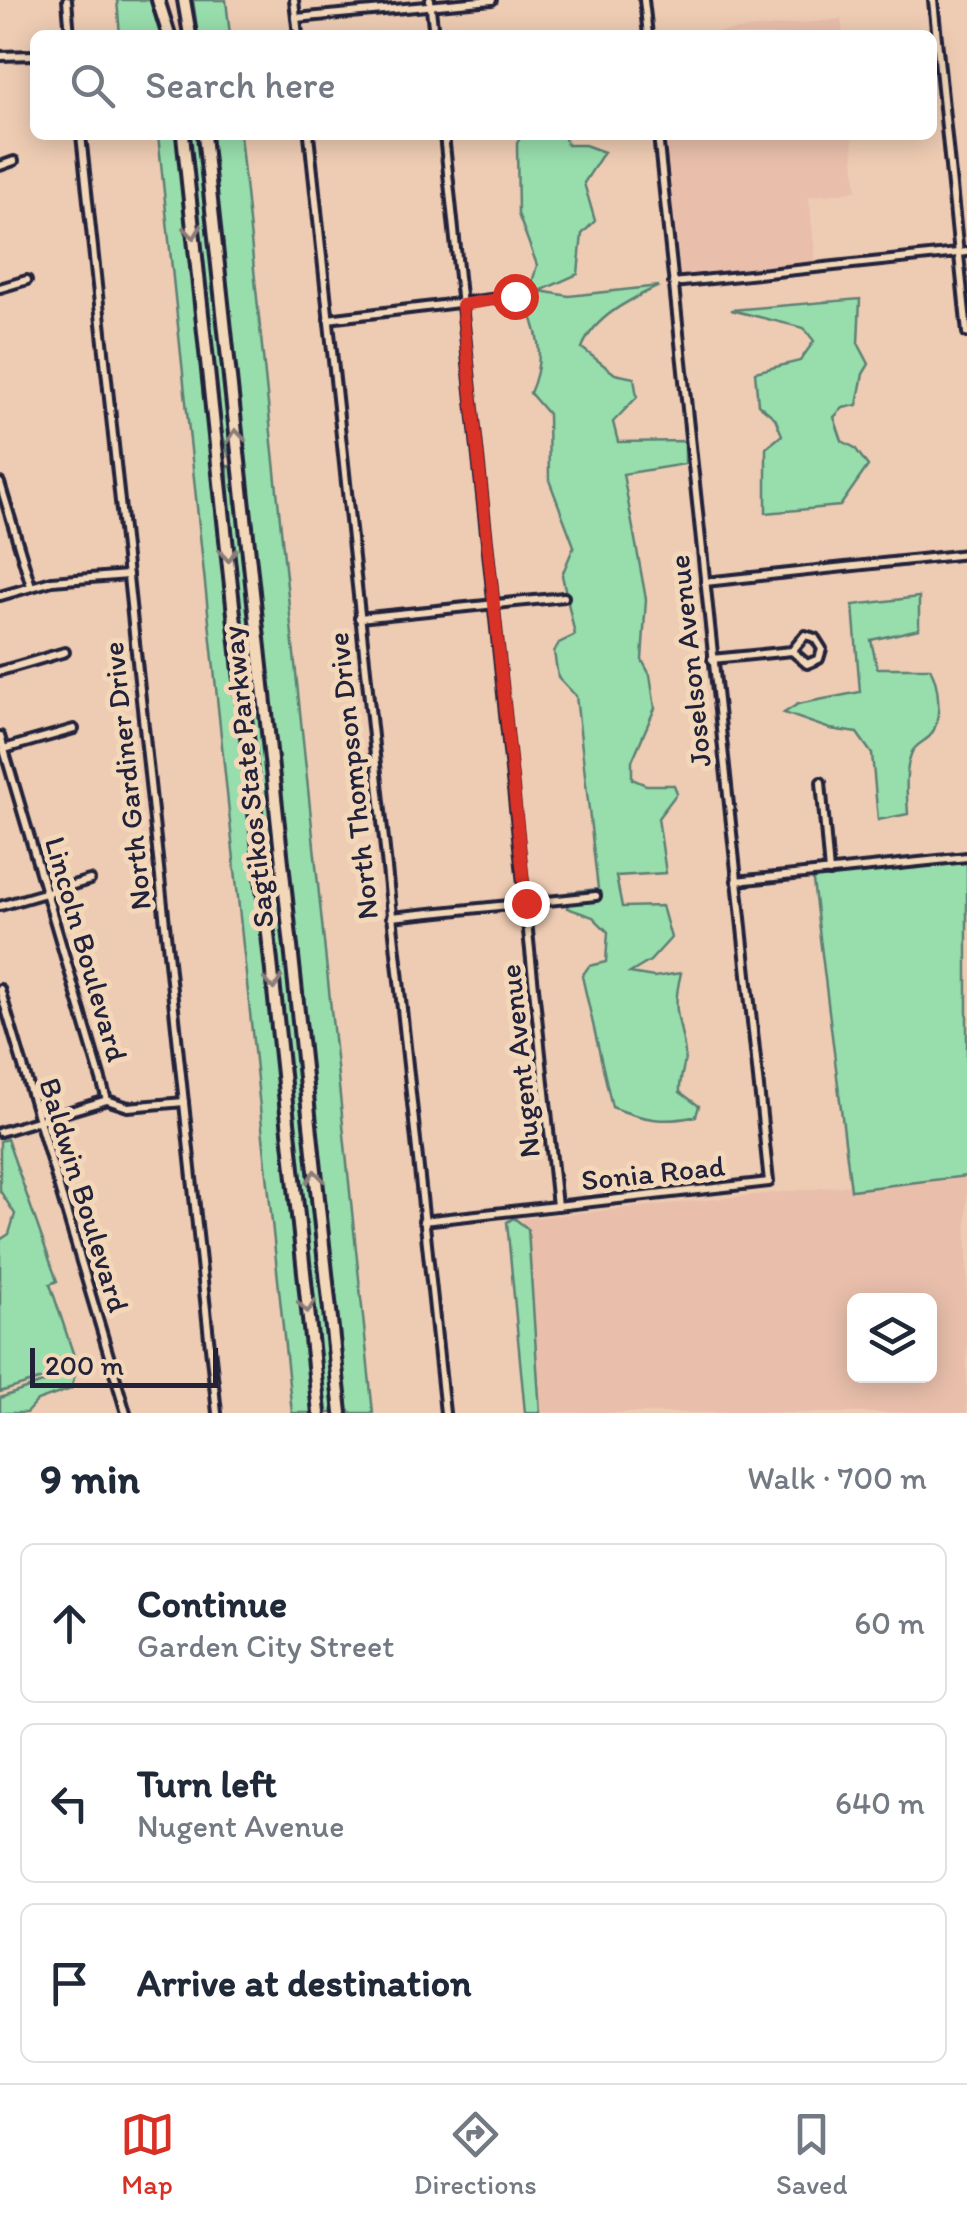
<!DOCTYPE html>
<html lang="en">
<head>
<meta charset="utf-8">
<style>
  :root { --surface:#fff; --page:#f2f2f3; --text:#1f2937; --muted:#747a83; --line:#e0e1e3; --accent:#d93025 }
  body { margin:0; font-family:Itim,sans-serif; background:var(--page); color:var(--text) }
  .controls { position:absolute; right:30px; bottom:30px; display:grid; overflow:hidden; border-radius:15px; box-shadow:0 5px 25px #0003 }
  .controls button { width:90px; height:90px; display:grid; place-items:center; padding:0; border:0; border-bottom:2px solid var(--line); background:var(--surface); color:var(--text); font:50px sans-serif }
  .scale { position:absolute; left:30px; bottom:25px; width:188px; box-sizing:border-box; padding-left:10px; border:5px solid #22223b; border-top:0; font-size:28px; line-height:35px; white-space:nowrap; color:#22223b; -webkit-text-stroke:8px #f3d7b9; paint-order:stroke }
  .stop { position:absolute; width:30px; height:30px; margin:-22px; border:8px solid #d93025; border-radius:50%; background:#fff }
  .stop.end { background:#d93025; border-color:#fff; box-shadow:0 2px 10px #0008 }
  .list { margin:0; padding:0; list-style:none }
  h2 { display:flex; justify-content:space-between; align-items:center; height:130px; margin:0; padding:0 40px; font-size:42px }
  h2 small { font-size:32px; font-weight:400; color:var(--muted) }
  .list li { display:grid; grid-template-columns:65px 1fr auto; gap:30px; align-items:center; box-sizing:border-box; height:160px; margin:0 20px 20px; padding:0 20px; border:2px solid var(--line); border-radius:15px }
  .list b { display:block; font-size:38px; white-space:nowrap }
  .list p { margin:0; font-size:32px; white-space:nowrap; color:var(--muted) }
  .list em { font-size:32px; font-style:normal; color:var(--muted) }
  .icon { flex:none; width:55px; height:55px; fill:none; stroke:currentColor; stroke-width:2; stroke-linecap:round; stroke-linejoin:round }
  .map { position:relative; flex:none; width:967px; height:1413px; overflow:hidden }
  .search { position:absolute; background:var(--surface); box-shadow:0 5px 25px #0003; left:30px; right:30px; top:30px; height:110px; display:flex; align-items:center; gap:25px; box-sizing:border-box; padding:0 35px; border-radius:15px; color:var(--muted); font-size:38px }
  .sheet { height:670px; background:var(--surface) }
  nav { display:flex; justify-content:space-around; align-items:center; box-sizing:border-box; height:140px; border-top:2px solid var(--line); background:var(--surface); font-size:28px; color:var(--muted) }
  nav a { display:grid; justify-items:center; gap:5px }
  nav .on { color:var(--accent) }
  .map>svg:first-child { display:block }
  .built { fill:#e9bfac; fill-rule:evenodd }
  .green { fill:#98deac; stroke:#5d8074; stroke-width:2.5 }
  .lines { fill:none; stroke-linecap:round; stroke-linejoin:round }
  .minor-casing { stroke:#22223b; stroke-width:14 }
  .motorway-casing { stroke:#22223b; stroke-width:18 }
  .minor { stroke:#f3d7b9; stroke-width:6 }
  .motorway { stroke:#f3d7b9; stroke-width:10 }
  .oneway { stroke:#8a7c7a }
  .route { stroke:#d93025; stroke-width:12 }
  .labels { text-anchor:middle; stroke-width:10; stroke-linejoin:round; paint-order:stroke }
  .street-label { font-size:30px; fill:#22223b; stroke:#f3d7b9 }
</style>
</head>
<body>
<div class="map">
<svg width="967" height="1413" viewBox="0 0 967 1413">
  <rect width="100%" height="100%" fill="#eeccb3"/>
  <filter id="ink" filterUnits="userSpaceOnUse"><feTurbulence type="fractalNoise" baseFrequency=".01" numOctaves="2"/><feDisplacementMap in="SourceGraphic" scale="20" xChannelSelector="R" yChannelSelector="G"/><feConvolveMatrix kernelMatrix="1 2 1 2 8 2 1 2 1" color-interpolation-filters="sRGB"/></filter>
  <g filter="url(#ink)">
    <!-- built -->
    <g class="built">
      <polygon points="841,19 843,35 692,35"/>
      <polygon points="665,135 852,135 857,191 809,197 816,263 681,277"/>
      <path d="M967,1173V1413H539L522,1219ZM854,1300H930V1376H854Z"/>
    </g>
    <!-- green -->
    <g class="green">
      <polygon points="117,0 150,0 160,35 120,35"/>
      <polygon points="193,0 226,0 230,35 198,35"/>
      <polygon points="158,135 176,135 314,1413 292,1413"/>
      <polygon points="188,135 200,135 231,412 229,457 218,418"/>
      <polygon points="209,135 240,135 373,1413 345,1413"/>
      <path d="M522,135H564L567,145H585L604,152L584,183L595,221L582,234L578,274L540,291L569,296L659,286C629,300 594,317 582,348L615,374L634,378L637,397L613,422L618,442L685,441V464L623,474L646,599L642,660L650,675L655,708L632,761V779L646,785H674L677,793L658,818L666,873L616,876L622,907L662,906L671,938L650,961L630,973L654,977L681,973C671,1013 680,1017 685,1053C686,1065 679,1078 680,1092L699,1106L696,1116C665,1124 641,1119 612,1107L582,976L589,966L606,962L608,932L593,917L567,908L569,892L598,889L576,696L558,677L554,652L559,643L575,635L562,575L574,546L549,480L548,414L530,393C543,363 541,341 529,311L501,307L502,291L531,286L537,265L518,214L517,143Z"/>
      <polygon points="860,299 858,343 869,364 863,374 857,405 843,408 834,417 842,441 855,448 868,466 840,506 766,513 766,448 782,435 775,418 758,404 755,372 800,361 814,341 804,328 731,310"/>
      <polygon points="228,466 232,466 235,503 240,508 336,1413 324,1413 228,518"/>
      <path d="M919,597V629L871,640L877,668H930C939,684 943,721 930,736C924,742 916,744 912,752C904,770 907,795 908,814L878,820L872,754L857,733L830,729L784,713L798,704L860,692L853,605Z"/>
      <polygon points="967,854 967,1176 851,1190 812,873"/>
      <polygon points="7,1139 57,1281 50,1284 78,1368 0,1392 0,1240 9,1234 15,1214 0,1191 0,1141"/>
      <polygon points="514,1218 528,1229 540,1413 525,1413 507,1222"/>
      <polygon points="76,1371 71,1389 37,1401 26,1413 0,1413 0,1398"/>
    </g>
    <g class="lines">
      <!-- minor casing -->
      <g class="minor-casing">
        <g id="minor">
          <polyline points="67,0 70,35"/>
          <polyline points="294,0 298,35"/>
          <polyline points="430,0 434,35"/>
          <polyline points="644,0 648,35"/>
          <polyline points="933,0 967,333"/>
          <polyline points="296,18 492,0"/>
          <polyline points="0,56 35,55"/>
          <polyline points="81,135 217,1413"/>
          <polyline points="309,135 445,1413"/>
          <polyline points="444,135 557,1206"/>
          <polyline points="0,166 14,161"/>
          <polyline points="673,283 967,252"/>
          <polyline points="0,288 27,280"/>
          <polyline points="328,319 515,296"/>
          <polyline points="0,483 31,586"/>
          <polyline points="705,582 967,554"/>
          <polyline points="0,596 52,581 128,575"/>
          <polyline points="359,618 564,597"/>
          <polyline points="712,659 792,651 807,664 819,659 822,649 815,638 805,635 792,651"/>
          <polyline points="0,671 65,652"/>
          <polyline points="0,736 107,1100 128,1107 184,1102"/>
          <polyline points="4,749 74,729"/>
          <polyline points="821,782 829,872"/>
          <polyline points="736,881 967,857"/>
          <polyline points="0,906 90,880"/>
          <polyline points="391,917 596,896"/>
          <polyline points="0,989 126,1413"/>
          <polyline points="0,1132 107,1100"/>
          <polyline points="423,1221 769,1182 658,135"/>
        </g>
      </g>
      <!-- motorway casing -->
      <g class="motorway-casing">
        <g id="motorway">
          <polyline points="158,0 169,35"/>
          <polyline points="184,0 190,35"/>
          <polyline points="183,135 319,1413"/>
          <polyline points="204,135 341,1413"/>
        </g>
      </g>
      <!-- minor -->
      <use href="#minor" class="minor"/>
      <!-- motorway -->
      <use href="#motorway" class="motorway"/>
    </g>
    <!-- one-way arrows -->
    <defs><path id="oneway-chevron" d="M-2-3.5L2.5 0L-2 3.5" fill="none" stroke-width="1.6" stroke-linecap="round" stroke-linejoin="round" transform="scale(2.5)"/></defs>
    <g class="oneway">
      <use href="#oneway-chevron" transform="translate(193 232) rotate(84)"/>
      <use href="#oneway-chevron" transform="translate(236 436) rotate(-96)"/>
      <use href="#oneway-chevron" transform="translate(228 555) rotate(84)"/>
      <use href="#oneway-chevron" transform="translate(273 983) rotate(84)"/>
      <use href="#oneway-chevron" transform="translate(315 1177) rotate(-96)"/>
      <use href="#oneway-chevron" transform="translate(307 1306) rotate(84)"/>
    </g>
  </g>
  <g class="lines" filter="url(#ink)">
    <!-- route -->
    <polyline class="route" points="515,296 462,305 526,903"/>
  </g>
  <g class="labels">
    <!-- street labels -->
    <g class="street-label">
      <text transform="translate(690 661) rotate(-96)" y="10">Joselson Avenue</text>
      <text transform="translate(127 776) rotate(-96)" y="10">North Gardiner Drive</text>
      <text transform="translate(353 776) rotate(-96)" y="10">North Thompson Drive</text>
      <text transform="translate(248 777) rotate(-96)" y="10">Sagtikos State Parkway</text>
      <text transform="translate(86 949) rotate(74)" y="10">Lincoln Boulevard</text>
      <text transform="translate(520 1061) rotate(-96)" y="10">Nugent Avenue</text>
      <text transform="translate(653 1173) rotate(-6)" y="10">Sonia Road</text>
      <text transform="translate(84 1195) rotate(73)" y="10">Baldwin Boulevard</text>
    </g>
  </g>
</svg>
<div class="controls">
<button><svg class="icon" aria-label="layers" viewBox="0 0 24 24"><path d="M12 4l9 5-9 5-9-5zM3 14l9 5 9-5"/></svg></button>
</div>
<div class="scale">200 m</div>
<div class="stop" style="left:515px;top:296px"></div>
<div class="stop end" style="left:526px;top:903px"></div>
<div class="search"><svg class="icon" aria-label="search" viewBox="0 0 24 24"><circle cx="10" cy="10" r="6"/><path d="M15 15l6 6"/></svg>Search here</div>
</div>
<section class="sheet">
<h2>9 min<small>Walk · 700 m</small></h2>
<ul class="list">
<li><svg class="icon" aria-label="ahead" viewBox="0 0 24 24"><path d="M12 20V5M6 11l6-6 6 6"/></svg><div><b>Continue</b><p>Garden City Street</p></div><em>60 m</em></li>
<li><svg class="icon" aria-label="left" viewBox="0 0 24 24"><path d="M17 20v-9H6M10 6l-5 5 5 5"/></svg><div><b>Turn left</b><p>Nugent Avenue</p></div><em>640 m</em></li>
<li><svg class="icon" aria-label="arrive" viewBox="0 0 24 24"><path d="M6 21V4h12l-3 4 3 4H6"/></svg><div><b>Arrive at destination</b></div></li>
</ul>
</section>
<nav>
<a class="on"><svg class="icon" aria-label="map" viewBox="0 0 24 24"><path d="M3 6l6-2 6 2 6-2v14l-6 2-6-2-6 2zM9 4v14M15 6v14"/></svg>Map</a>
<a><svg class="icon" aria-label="directions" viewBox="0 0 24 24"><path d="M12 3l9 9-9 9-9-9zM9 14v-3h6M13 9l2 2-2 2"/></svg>Directions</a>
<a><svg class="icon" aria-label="saved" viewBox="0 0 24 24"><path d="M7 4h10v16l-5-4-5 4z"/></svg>Saved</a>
</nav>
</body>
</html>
